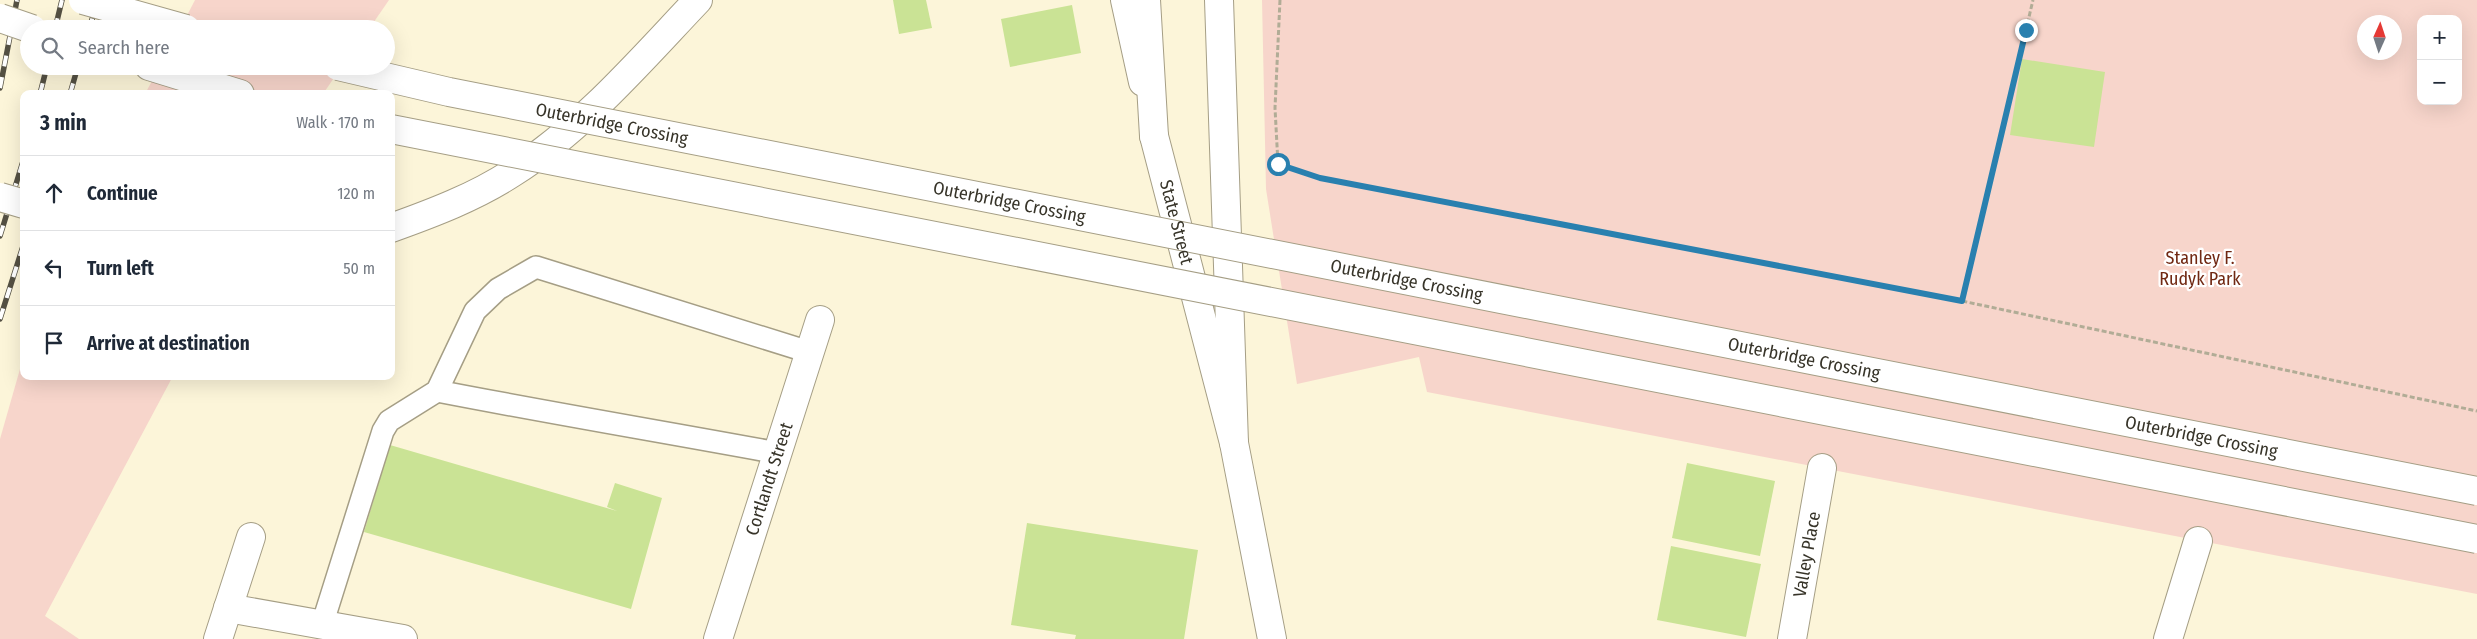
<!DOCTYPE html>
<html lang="en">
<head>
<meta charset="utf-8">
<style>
  :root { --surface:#fff; --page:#f6f6f7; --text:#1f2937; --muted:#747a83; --line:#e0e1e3 }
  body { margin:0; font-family:"Fira Sans Condensed",sans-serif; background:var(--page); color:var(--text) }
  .controls { position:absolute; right:15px; top:15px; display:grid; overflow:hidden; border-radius:10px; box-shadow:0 5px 20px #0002 }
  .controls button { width:45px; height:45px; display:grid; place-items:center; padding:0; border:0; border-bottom:1px solid var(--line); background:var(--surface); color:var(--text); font:25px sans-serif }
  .compass { position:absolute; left:2357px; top:15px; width:45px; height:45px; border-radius:50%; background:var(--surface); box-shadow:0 5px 20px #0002; rotate:3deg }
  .stop { position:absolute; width:15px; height:15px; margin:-11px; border:4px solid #2980af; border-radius:50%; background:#fff }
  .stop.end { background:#2980af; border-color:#fff; box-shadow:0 1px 5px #0008 }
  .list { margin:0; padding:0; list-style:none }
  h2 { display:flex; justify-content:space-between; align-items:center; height:65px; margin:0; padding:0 20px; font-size:21px }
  h2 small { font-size:16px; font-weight:400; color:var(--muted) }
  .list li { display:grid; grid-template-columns:32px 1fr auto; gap:15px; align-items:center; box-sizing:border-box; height:75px; padding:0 20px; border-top:1px solid var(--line) }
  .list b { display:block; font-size:19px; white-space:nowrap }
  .list em { font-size:16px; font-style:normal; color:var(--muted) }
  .icon { flex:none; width:28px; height:28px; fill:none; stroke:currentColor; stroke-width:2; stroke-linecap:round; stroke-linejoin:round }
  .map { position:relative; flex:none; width:2477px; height:639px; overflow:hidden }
  .search { position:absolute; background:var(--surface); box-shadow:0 5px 20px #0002; left:20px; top:20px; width:375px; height:55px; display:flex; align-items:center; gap:12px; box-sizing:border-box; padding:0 18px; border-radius:28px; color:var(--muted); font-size:19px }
  .panel { position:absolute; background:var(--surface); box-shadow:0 5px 20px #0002; left:20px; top:90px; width:375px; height:290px; border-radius:10px }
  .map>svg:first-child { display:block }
  .green { fill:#f7d5cb; fill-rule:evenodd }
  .building { fill:#cae395 }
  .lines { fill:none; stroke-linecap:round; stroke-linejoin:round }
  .service-casing { stroke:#a59e85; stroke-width:24 }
  .minor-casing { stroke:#a59e85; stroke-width:30 }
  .tertiary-casing { stroke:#a59e85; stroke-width:30 }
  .secondary-casing { stroke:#a59e85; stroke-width:30 }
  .motorway-casing { stroke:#a59e85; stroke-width:30 }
  .path { stroke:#b1ac96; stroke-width:3; stroke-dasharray:5 2.5; stroke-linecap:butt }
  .service { stroke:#fff; stroke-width:21 }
  .minor { stroke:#fff; stroke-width:28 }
  .tertiary { stroke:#fff; stroke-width:28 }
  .secondary { stroke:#fff; stroke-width:28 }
  .motorway { stroke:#fff; stroke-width:28 }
  .rail-casing { stroke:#545043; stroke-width:5.5 }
  .rail { stroke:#fff; stroke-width:4; stroke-dasharray:11; stroke-linecap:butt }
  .motorway-bridge-casing { stroke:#a59e85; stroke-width:30; stroke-linecap:butt }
  .motorway-bridge { stroke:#fff; stroke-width:28 }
  .route { stroke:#2980af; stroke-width:6 }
  .labels { text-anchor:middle; stroke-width:4.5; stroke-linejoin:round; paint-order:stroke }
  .street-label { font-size:18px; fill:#373429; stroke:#fff }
  .park-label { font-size:18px; fill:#702812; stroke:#fff }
</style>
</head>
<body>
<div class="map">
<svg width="2477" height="639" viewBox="0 0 2477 639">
  <rect width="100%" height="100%" fill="#fcf5d9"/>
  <!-- green -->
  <g class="green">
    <polygon points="195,0 389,0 369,29 180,29"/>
    <path d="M1262,0H2477V594L1427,392L1419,357L1297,384L1266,189ZM2421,19H2458V101H2421ZM2364,22H2394V52H2364Z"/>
    <polygon points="160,66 342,66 323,94 145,94"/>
    <polygon points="24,355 24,376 173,376 45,616 79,639 0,639 0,439"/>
  </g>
  <!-- building -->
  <g class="building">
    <polygon points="893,0 926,0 932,28 899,34"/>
    <polygon points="1072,5 1081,53 1010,67 1001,19"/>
    <polygon points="2022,59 2105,72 2094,147 2010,135"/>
    <polygon points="390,445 617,511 607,507 615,483 662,498 631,609 364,532"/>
    <polygon points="1687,463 1775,481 1760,556 1672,538"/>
    <polygon points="1027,523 1198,550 1184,639 1075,639 1076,635 1011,625"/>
    <polygon points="1671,546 1761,564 1746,637 1657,620"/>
  </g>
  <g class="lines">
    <!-- service casing -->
    <g class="service-casing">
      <g id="service">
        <path d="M437,391C550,413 664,432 778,453"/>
        <polyline points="322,625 383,431 389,421 437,391 475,311 498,289 536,267 809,352"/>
      </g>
    </g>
    <!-- minor casing -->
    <g class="minor-casing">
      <g id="minor">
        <polyline points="228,608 403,639"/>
        <polyline points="218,639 251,537"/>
        <path id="s1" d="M718,639L820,320"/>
        <path id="s2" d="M1792,639L1822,468"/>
        <polyline points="2168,639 2198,541"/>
      </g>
    </g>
    <!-- tertiary casing -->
    <g class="tertiary-casing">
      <g id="tertiary">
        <polyline points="1125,0 1143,82"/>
        <polyline points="1219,0 1234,443 1272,639"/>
      </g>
    </g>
    <!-- secondary casing -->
    <g class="secondary-casing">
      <g id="secondary">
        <path id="s3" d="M1154,136L1234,443"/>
      </g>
    </g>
    <!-- motorway casing -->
    <g class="motorway-casing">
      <g id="motorway">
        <polyline points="1146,0 1154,136"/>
        <polyline points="149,66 240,94"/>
        <path d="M391,228C433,213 475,197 512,173C583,128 640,61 698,0"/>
      </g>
    </g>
    <!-- path -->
    <g class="path">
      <polyline points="1280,0 1275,108 1278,164 1319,178 1962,301 2477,411"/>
      <polyline points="1962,301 2033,0"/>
    </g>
    <!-- service -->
    <use href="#service" class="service"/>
    <!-- minor -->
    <use href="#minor" class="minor"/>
    <!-- tertiary -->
    <use href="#tertiary" class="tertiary"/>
    <!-- secondary -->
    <use href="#secondary" class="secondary"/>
    <!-- motorway -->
    <use href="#motorway" class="motorway"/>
    <!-- rail casing -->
    <g class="rail-casing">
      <g id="rail">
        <polyline points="55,29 62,0"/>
        <polyline points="89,29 98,0"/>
        <polyline points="0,88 17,0"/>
        <polyline points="40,94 47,66"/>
        <polyline points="70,94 78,66"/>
        <polyline points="0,236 24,158"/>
        <polyline points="0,319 24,243"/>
      </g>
    </g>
    <!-- rail -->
    <use href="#rail" class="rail"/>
    <!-- motorway-bridge casing -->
    <g class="motorway-bridge-casing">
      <g id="motorway-bridge">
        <polyline points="83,0 186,29"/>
        <polyline points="0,18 32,29"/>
        <path id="s4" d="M338,66L449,92L2477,491"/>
        <polyline points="391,129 2477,539"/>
        <polyline points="0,197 24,204"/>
      </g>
    </g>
    <!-- motorway-bridge -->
    <use href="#motorway-bridge" class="motorway-bridge"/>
  </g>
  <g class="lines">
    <!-- route -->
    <polyline class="route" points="1278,164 1320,178 1962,301 2026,30"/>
  </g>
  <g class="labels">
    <!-- street labels -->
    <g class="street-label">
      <text dy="6" stroke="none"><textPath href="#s4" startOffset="280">Outerbridge Crossing</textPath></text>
      <text dy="6" stroke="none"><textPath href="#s4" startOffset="685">Outerbridge Crossing</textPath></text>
      <text dy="6" stroke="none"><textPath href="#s3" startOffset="89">State Street</textPath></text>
      <text dy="6" stroke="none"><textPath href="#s4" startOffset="1090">Outerbridge Crossing</textPath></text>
      <text dy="6" stroke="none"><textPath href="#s4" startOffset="1495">Outerbridge Crossing</textPath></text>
      <text dy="6" stroke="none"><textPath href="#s4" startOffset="1900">Outerbridge Crossing</textPath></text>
      <text dy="6" stroke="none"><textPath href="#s1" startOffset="168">Cortlandt Street</textPath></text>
      <text dy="6" stroke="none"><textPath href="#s2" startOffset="86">Valley Place</textPath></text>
    </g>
    <!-- park labels -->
    <g class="park-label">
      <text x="2200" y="264">Stanley F.<tspan x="2200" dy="21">Rudyk Park</tspan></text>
    </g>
  </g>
</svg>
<div class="controls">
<button>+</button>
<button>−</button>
</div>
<svg class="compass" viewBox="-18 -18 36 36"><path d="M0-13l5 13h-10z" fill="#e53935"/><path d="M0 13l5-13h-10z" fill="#747a83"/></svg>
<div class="stop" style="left:1278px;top:164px"></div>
<div class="stop end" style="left:2026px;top:30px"></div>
<div class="search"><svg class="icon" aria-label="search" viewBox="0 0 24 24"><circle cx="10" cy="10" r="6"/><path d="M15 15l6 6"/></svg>Search here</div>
<section class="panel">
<h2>3 min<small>Walk · 170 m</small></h2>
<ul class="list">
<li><svg class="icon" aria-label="ahead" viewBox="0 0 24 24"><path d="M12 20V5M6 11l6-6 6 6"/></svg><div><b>Continue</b></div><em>120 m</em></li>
<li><svg class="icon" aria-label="left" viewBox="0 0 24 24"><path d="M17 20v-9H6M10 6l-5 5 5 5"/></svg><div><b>Turn left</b></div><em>50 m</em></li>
<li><svg class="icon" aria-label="arrive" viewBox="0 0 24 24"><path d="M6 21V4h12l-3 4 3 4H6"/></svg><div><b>Arrive at destination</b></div></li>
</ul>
</section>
</div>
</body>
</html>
